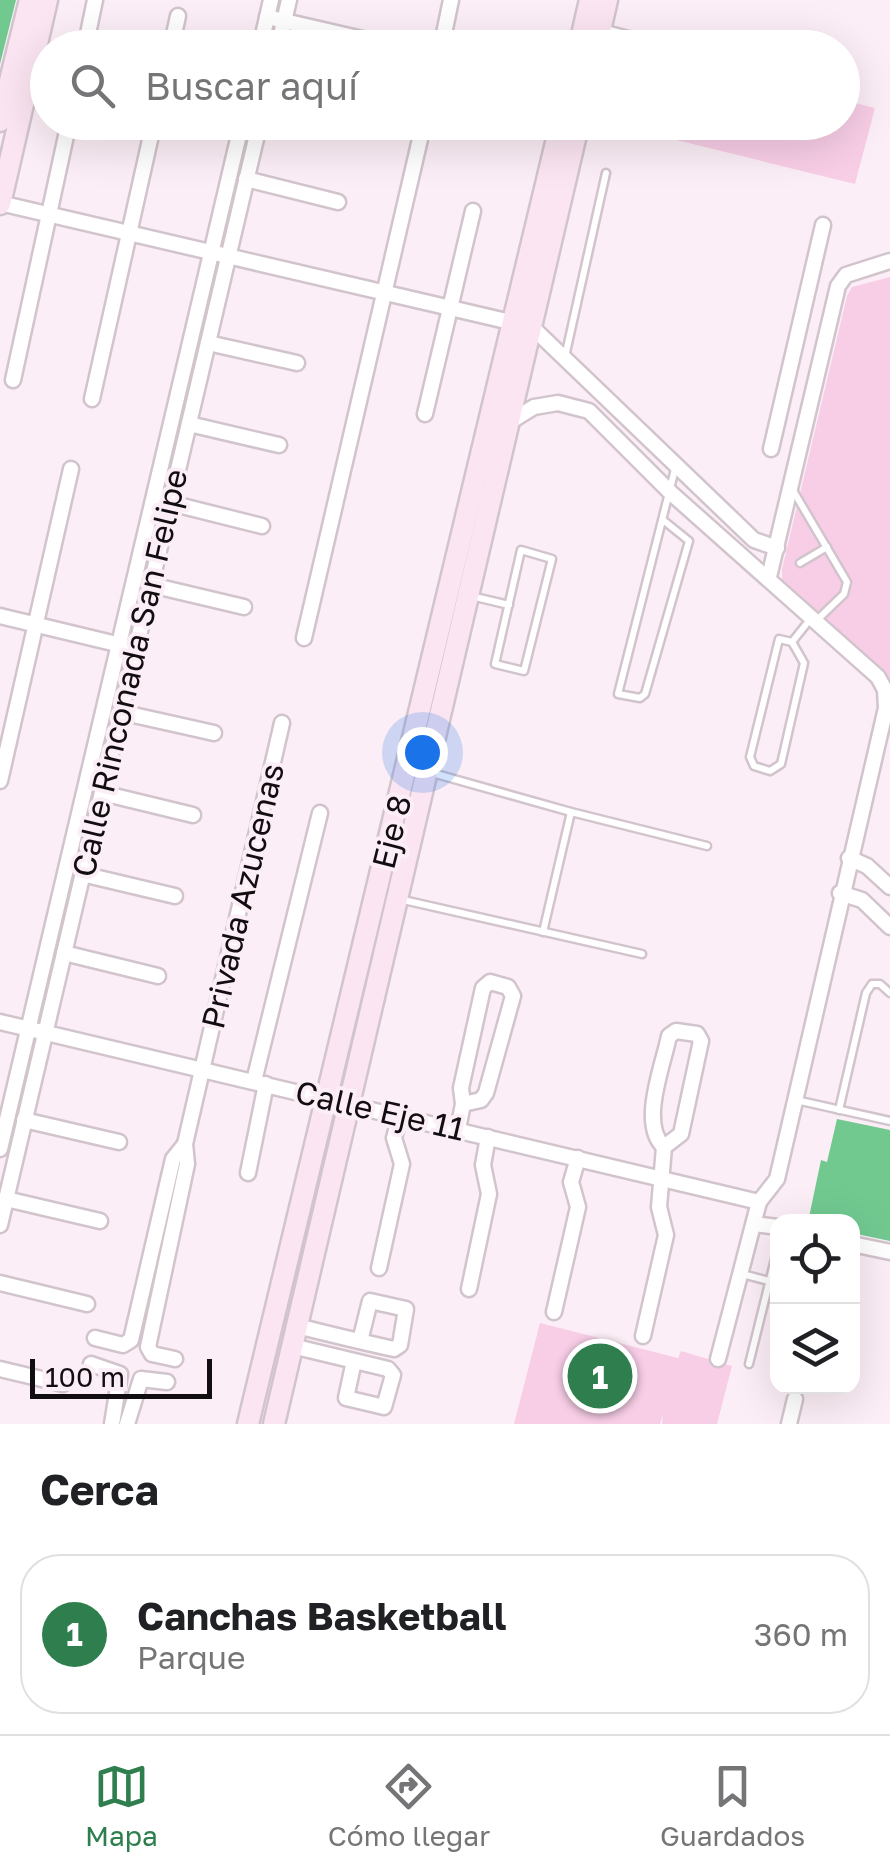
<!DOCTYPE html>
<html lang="es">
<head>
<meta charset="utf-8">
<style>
  :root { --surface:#fff; --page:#f2f2f2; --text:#202124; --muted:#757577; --line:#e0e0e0; --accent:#2e7e4e }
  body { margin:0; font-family:"Golos Text",sans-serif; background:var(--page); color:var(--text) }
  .controls { position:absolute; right:30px; bottom:30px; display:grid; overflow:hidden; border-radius:20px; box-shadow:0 10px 40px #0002 }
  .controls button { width:90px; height:90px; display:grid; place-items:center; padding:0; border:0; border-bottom:2px solid var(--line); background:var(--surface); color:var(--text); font:50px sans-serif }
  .scale { position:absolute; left:30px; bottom:25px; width:182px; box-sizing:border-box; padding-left:10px; border:5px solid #120d10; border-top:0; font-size:28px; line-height:35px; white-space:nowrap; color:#120d10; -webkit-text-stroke:8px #fceef6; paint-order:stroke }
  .you { position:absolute; left:422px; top:752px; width:35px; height:35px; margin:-25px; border:8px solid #fff; border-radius:50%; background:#1a73e8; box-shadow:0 0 0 15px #1a73e833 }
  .badge { display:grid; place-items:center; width:65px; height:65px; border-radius:50%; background:var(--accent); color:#fff; font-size:32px; font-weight:700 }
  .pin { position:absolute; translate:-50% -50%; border:5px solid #fff; box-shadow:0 2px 10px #0006 }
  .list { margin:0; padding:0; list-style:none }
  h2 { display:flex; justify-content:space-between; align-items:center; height:130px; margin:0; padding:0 40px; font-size:42px }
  h2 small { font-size:32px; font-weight:400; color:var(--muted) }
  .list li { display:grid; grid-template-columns:65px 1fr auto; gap:30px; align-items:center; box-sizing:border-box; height:160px; margin:0 20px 20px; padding:0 20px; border:2px solid var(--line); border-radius:40px }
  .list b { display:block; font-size:38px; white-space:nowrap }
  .list p { margin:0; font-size:32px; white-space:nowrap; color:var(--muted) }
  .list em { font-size:32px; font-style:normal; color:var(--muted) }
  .icon { flex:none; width:55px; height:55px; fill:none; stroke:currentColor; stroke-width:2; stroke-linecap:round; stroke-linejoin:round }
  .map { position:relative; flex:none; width:890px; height:1424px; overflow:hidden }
  .search { position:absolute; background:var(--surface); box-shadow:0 10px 40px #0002; left:30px; right:30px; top:30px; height:110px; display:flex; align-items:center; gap:25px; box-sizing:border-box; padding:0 35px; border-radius:55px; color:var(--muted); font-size:38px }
  .sheet { height:310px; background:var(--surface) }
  nav { display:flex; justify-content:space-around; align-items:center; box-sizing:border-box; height:140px; border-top:2px solid var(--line); background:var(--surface); font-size:28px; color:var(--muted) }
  nav a { display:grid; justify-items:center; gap:5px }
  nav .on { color:var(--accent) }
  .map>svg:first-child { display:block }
  .green { fill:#f8cee7 }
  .building { fill:#71c990 }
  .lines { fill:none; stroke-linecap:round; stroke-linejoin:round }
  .lane-casing { stroke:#d2c4cc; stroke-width:11 }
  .street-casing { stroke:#d2c4cc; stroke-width:19 }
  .secondary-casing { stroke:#d2c4cc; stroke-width:25 }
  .lane { stroke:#fff; stroke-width:6 }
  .street { stroke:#fff; stroke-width:14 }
  .secondary { stroke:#fbe5f2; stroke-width:20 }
  .labels { text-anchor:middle; stroke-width:8; stroke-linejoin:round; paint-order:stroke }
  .street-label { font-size:32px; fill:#120d10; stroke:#fceef6 }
</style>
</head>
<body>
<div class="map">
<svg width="890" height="1424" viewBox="0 0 890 1424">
  <rect width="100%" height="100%" fill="#fceef6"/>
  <!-- green -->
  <g class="green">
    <polygon points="843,100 875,108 855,184 607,123 842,122"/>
    <polygon points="890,277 890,680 782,580 782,569 847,296 852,287"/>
    <polygon points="540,1323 678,1358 681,1351 732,1366 717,1424 662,1424 663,1414 660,1424 514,1424"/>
  </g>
  <!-- building -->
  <g class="building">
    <polygon points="0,0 16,0 0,64"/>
    <polygon points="837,1119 890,1130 890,1241 852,1233 852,1222 808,1222 821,1160 827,1162"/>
  </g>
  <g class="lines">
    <!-- lane casing -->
    <g class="lane-casing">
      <g id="lane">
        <polyline points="606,29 678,48"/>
        <polyline points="565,357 606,173"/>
        <polyline points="791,487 847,582 844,594 817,620"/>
        <polyline points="663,520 689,541 645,694 640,698 618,694 675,469"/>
        <polygon points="521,550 552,559 524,671 495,664"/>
        <polyline points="800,563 827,547"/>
        <polyline points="471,596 509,605"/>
        <polygon points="779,639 792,642 804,663 781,764 770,771 754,766 750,757"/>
        <polyline points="792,642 812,617"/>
        <polyline points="429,772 571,812 543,932"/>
        <polyline points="571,812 707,846"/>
        <polyline points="399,899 642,954"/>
        <polyline points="796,1100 890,1121"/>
        <polyline points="839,1110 866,993 872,984 880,984 890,993"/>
        <polyline points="742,1274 769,1281"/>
        <polyline points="749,1364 778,1247"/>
      </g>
    </g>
    <!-- street casing -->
    <g class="street-casing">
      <g id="street">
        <polyline points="267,17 384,44"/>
        <polyline points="85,48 95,0"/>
        <polyline points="171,48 178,16"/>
        <polyline points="260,48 271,0"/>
        <polyline points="278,48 289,0"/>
        <polyline points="441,48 451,0"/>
        <polyline points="246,179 338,202"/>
        <polyline points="0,203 532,327 754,540 777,548"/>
        <polyline points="208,343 297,363"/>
        <polyline points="13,380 69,122"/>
        <polyline points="92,399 154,122"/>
        <polyline points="425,414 473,211"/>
        <polyline points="508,423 534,407 558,403 589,411 671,493 878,677 885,690 886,708 777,1179 759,1202 718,1359"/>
        <polyline points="189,424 279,445"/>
        <polyline points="771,449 823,225"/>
        <polyline points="170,503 262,526"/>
        <polyline points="769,577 838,286 846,275 890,261"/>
        <polyline points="151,585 244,607"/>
        <polyline points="0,616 125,646"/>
        <polyline points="304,638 424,122"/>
        <polyline points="120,712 214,733"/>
        <polyline points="0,781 71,469"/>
        <polyline points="102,793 193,815"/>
        <polyline points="849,858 867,866 890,887"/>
        <polyline points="82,874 175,896"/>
        <polyline points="840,893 862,900 890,927"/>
        <polyline points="64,953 158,976"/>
        <polyline points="0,1022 759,1202"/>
        <polyline points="254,1081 320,813"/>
        <polyline points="24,1120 119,1142"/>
        <polyline points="458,1129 463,1104 461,1088 483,988 490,982 508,987 513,996 486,1093 481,1100 463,1104"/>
        <polyline points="0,1149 242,122"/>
        <polyline points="248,1173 266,1084"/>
        <polyline points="6,1199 100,1221"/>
        <polyline points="754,1224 778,1227"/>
        <polyline points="0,1225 260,122"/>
        <polyline points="852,1244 890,1252"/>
        <polyline points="379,1268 402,1164 394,1138 400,1116"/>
        <polyline points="0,1283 87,1304"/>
        <polyline points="469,1289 489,1194 483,1165 488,1137"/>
        <polyline points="554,1312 578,1207 571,1182 578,1158"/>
        <path d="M297,1326C329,1334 362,1342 394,1349L400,1345L406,1309L370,1301L360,1341"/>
        <path d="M643,1336L666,1235L659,1207L664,1147C639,1124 663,1066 669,1036L676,1031L697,1034L701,1041L681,1134L664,1147"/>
        <polyline points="95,1338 123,1345 131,1340 173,1159 185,1144"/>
        <polyline points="292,1346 388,1369 393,1375 384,1407 346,1398 354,1361"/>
        <polyline points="175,1359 152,1354 148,1347 187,1164 185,1144 282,723"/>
        <polyline points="91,1364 120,1374 112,1424"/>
        <polyline points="0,1369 63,1384"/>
        <polyline points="127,1424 141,1379 167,1382"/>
        <polyline points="789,1424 795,1399"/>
      </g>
    </g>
    <!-- secondary casing -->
    <g class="secondary-casing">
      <g id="secondary">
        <polyline points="579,48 590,0"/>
        <polyline points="596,48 607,0"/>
        <polyline points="0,121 30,0"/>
        <polyline points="0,204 47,0"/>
        <polyline points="248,1424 561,122"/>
        <polyline points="274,1424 579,122"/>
      </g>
    </g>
    <!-- lane -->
    <use href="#lane" class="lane"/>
    <!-- street -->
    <use href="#street" class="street"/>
    <!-- secondary -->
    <use href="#secondary" class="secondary"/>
  </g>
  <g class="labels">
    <!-- street labels -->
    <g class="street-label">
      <text transform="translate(130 673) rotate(-77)" y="11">Calle Rinconada San Felipe</text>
      <text transform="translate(392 832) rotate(-76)" y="11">Eje 8</text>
      <text transform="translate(243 896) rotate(-77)" y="11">Privada Azucenas</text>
      <text transform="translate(380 1111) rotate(13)" y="11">Calle Eje 11</text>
    </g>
  </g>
</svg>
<div class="controls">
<button><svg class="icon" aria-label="locate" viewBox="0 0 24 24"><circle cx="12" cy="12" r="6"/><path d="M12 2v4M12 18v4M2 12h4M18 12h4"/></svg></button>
<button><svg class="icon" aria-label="layers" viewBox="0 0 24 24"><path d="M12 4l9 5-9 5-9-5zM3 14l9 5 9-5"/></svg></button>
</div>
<div class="scale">100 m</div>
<div class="you"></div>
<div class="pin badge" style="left:600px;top:1376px">1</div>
<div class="search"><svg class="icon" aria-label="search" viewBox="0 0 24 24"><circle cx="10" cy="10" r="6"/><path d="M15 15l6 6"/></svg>Buscar aquí</div>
</div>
<section class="sheet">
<h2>Cerca<small></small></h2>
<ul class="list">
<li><span class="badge">1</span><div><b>Canchas Basketball</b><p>Parque</p></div><em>360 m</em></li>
</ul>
</section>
<nav>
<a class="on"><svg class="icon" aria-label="map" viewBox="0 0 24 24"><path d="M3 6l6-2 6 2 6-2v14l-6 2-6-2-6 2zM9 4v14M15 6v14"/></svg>Mapa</a>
<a><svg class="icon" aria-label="directions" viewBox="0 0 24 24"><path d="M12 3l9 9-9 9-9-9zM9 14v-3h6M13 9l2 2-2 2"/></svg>Cómo llegar</a>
<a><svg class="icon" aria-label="saved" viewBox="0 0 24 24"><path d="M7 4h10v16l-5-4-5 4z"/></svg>Guardados</a>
</nav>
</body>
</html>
